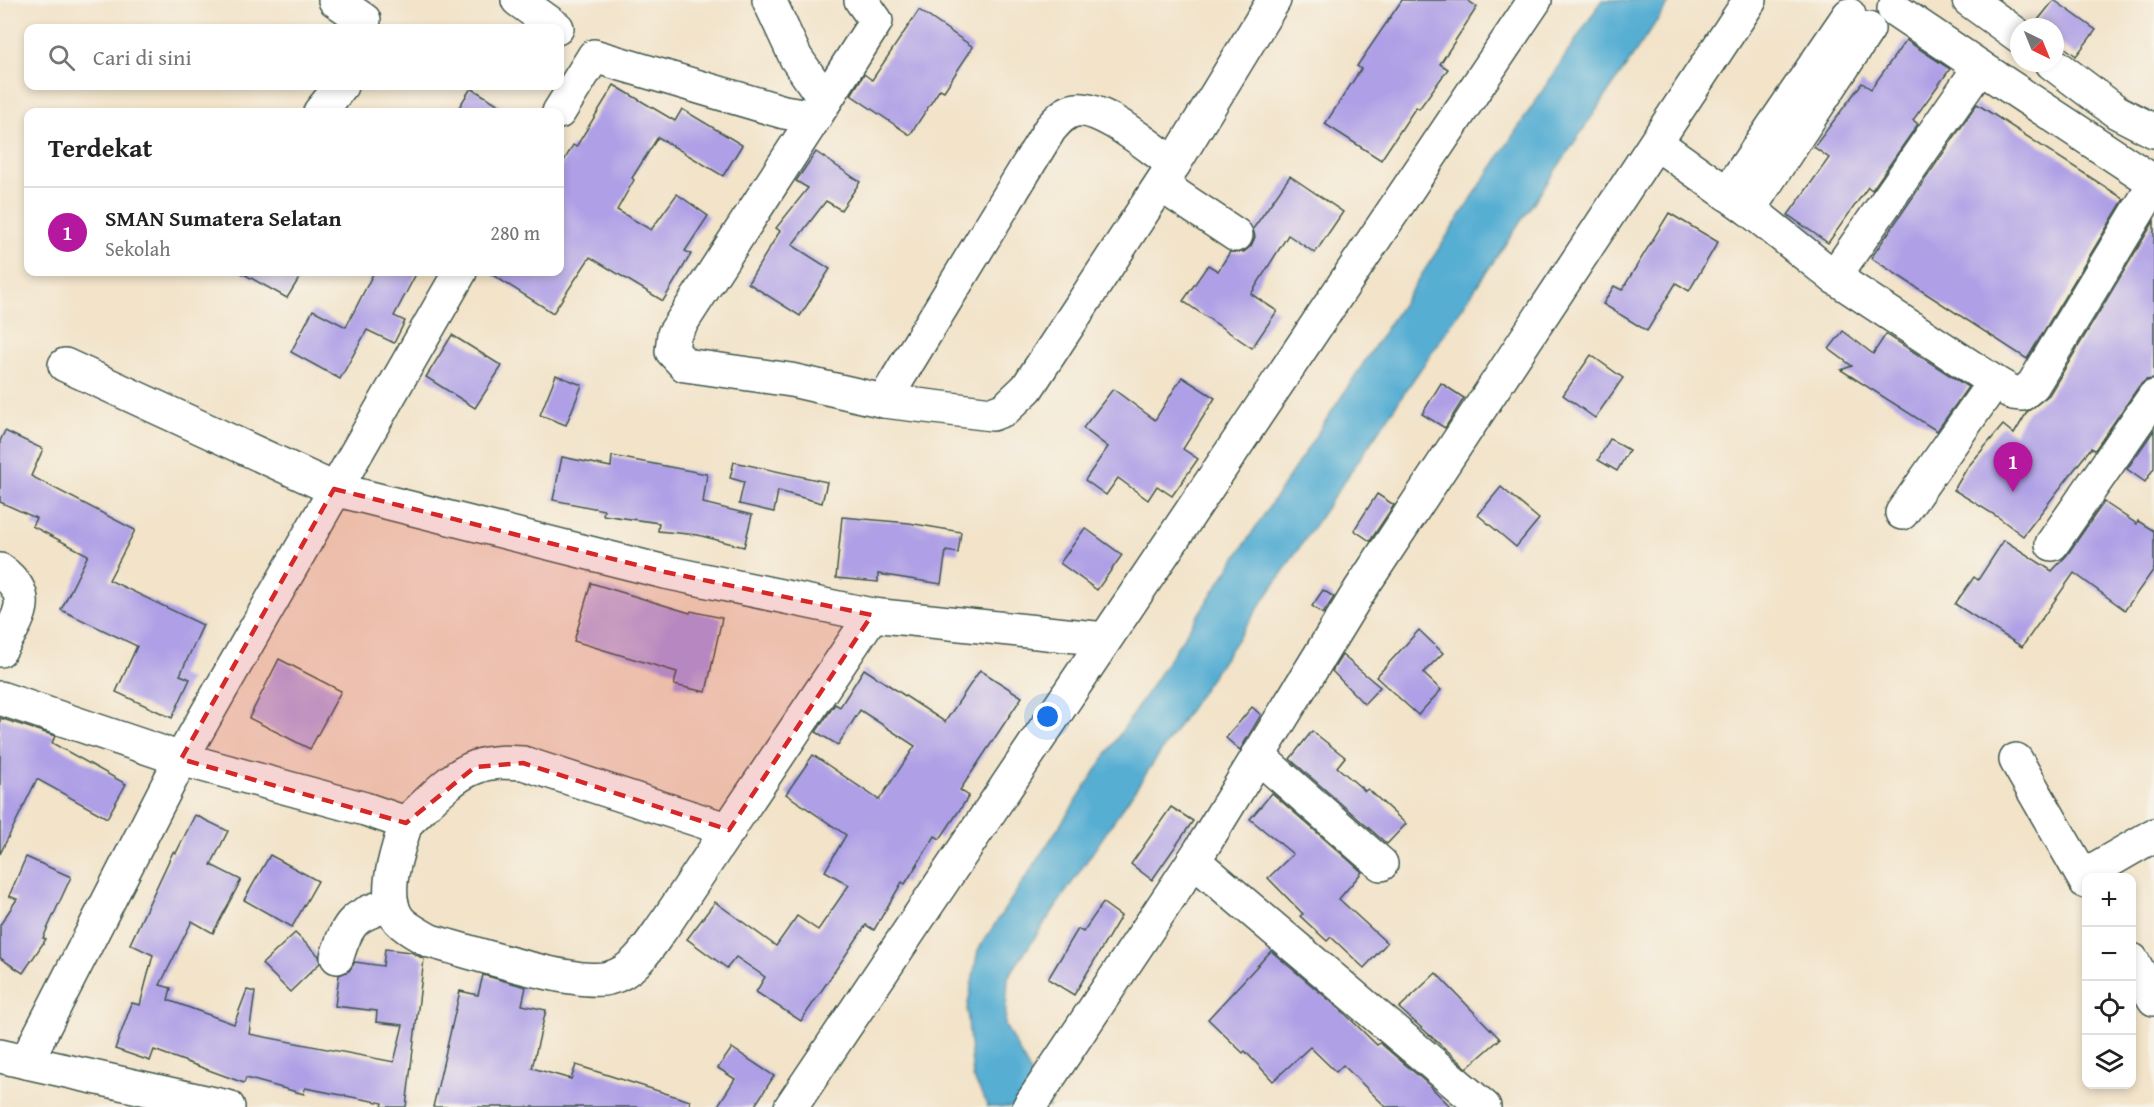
<!DOCTYPE html>
<html lang="id">
<head>
<meta charset="utf-8">
<style>
  :root { --surface:#fff; --page:#f2f2f2; --text:#222; --muted:#767676; --line:#e0e0e0; --accent:#b5179e }
  body { margin:0; font-family:"Gentium Book Plus",serif; background:var(--page); color:var(--text) }
  .controls { position:absolute; right:18px; bottom:18px; display:grid; overflow:hidden; border-radius:12px; box-shadow:0 3px 9px #0003 }
  .controls button { width:54px; height:54px; display:grid; place-items:center; padding:0; border:0; border-bottom:2px solid var(--line); background:var(--surface); color:var(--text); font:30px sans-serif }
  .compass { position:absolute; left:2010px; top:18px; width:54px; height:54px; border-radius:50%; background:var(--surface); box-shadow:0 3px 9px #0003; rotate:137deg }
  .you { position:absolute; left:1048px; top:717px; width:21px; height:21px; margin:-15px; border:4px solid #fff; border-radius:50%; background:#1a73e8; box-shadow:0 0 0 9px #1a73e833 }
  .badge { display:grid; place-items:center; width:39px; height:39px; border-radius:50%; background:var(--accent); color:#fff; font-size:20px; font-weight:700 }
  .pin { position:absolute; translate:-50% -50px; filter:drop-shadow(0 2px 3px #0008) }
  .pin::after { content:''; position:absolute; top:32px; width:21px; height:18px; background:inherit; clip-path:polygon(0 0,100% 0,50% 100%) }
  .list { margin:0; padding:0; list-style:none }
  h2 { display:flex; justify-content:space-between; align-items:center; height:78px; margin:0; padding:0 24px; font-size:26px }
  h2 small { font-size:20px; font-weight:400; color:var(--muted) }
  .list li { display:grid; grid-template-columns:39px 1fr auto; gap:18px; align-items:center; box-sizing:border-box; height:90px; padding:0 24px; border-top:2px solid var(--line) }
  .list b { display:block; font-size:22px; white-space:nowrap }
  .list p { margin:0; font-size:20px; white-space:nowrap; color:var(--muted) }
  .list em { font-size:20px; font-style:normal; color:var(--muted) }
  .icon { flex:none; width:33px; height:33px; fill:none; stroke:currentColor; stroke-width:2; stroke-linecap:round; stroke-linejoin:round }
  .map { position:relative; flex:none; width:2154px; height:1107px; overflow:hidden }
  .search { position:absolute; background:var(--surface); box-shadow:0 3px 9px #0003; left:24px; top:24px; width:540px; height:66px; display:flex; align-items:center; gap:15px; box-sizing:border-box; padding:0 21px; border-radius:12px; color:var(--muted); font-size:22px }
  .panel { position:absolute; background:var(--surface); box-shadow:0 3px 9px #0003; left:24px; top:108px; width:540px; height:168px; border-radius:12px }
  .map>svg:first-child { display:block }
  .water { fill:#57aed3; stroke:#3b7684; stroke-width:1.5 }
  .building { fill:#ae9fe6 }
  .lines { fill:none; stroke-linecap:round; stroke-linejoin:round }
  .minor-casing { stroke:#3f564a; stroke-width:36 }
  .minor { stroke:#fff; stroke-width:33 }
  .marked { fill:#d62828; fill-opacity:0.2; stroke:#d62828; stroke-width:4.5; stroke-dasharray:12 8; stroke-linejoin:round }
</style>
</head>
<body>
<div class="map">
<svg width="2154" height="1107" viewBox="0 0 2154 1107">
  <rect width="100%" height="100%" fill="#f7f3e8"/>
  <filter id="ink" filterUnits="userSpaceOnUse"><feTurbulence type="fractalNoise" baseFrequency=".0167" numOctaves="2"/><feDisplacementMap in="SourceGraphic" scale="12" xChannelSelector="R" yChannelSelector="G"/><feConvolveMatrix kernelMatrix="1 2 1 2 8 2 1 2 1" color-interpolation-filters="sRGB"/></filter>
  <filter id="wash" filterUnits="userSpaceOnUse"><feTurbulence type="fractalNoise" baseFrequency=".008" numOctaves="4" result="noise"/><feDisplacementMap in="SourceGraphic" scale="24" xChannelSelector="R" yChannelSelector="G"/><feGaussianBlur stdDeviation="1.35" result="paint"/><feColorMatrix in="noise" values="0 0 0 0 0 0 0 0 0 0 0 0 0 0 0 0 0 1.4 0 .05"/><feComposite in="paint" operator="in"/></filter>
  <g filter="url(#wash)">
    <rect width="100%" height="100%" fill="#f2e3c9"/>
    <!-- water -->
    <polygon class="water" points="1602,0 1671,0 1008,977 1005,1025 1049,1107 988,1107 973,1077 967,1009 978,950"/>
    <g id="blocks">
      <!-- building -->
      <g class="building">
        <polygon points="1402,0 1467,0 1477,7 1440,64 1448,69 1419,109 1416,107 1381,160 1325,124 1361,69 1357,66"/>
        <polygon points="2054,0 2096,30 2076,56 2055,40 2055,27 2034,25"/>
        <polygon points="919,10 973,47 944,91 940,89 910,135 851,95 864,74 872,80"/>
        <polygon points="1906,40 1950,69 1913,120 1918,124 1872,190 1868,187 1828,243 1788,215 1829,158 1814,147 1862,83 1871,89"/>
        <polygon points="614,85 675,121 682,109 742,145 723,176 658,137 632,178 634,180 617,210 651,230 677,194 708,216 685,251 691,254 663,301 590,257 553,313 488,272 560,272 560,168 573,145 576,147"/>
        <polygon points="471,88 511,112 456,112"/>
        <polygon points="1977,104 2124,199 2027,359 1871,258"/>
        <polygon points="816,152 860,182 841,210 826,201 792,245 830,269 800,316 748,283 780,231 776,228 808,188 796,181"/>
        <polygon points="1290,176 1343,212 1315,253 1288,235 1251,294 1277,311 1252,348 1183,301 1208,265 1218,271 1230,252 1244,252 1251,246 1255,237 1253,229"/>
        <polygon points="1669,213 1718,242 1689,291 1676,283 1647,331 1603,304 1614,286 1622,290"/>
        <polygon points="2154,221 2154,379 2146,380 2139,386 2095,450 2091,448 2023,536 1998,517 1954,490 1967,468 2003,425 2014,434 2027,412 2049,395"/>
        <polygon points="240,272 303,272 287,298"/>
        <polygon points="374,272 417,272 394,316 405,321 394,343 367,330 340,379 291,352 313,310 346,327"/>
        <polygon points="1843,331 1873,354 1886,334 1968,387 1937,431 1841,370 1852,366 1829,349"/>
        <polygon points="452,335 502,366 475,408 426,377"/>
        <polygon points="1591,355 1623,378 1595,418 1563,395"/>
        <polygon points="556,375 582,385 566,425 540,415"/>
        <polygon points="1182,377 1215,398 1183,449 1198,459 1172,496 1157,486 1148,500 1118,478 1106,495 1085,480 1108,447 1083,428 1113,389 1155,420"/>
        <polygon points="1441,383 1464,398 1445,428 1422,414"/>
        <polygon points="2154,430 2154,468 2145,482 2127,469"/>
        <polygon points="5,431 43,449 31,476 135,530 109,580 203,625 180,675 190,679 172,718 116,692 137,646 61,610 88,555 32,526 36,518 0,502 0,441"/>
        <polygon points="1610,439 1629,450 1617,471 1598,460"/>
        <polygon points="612,456 707,474 703,503 752,515 744,547 698,535 658,531 659,523 603,515 604,510 553,500 562,457 611,467"/>
        <polygon points="734,462 827,482 822,503 778,491 774,512 739,504 744,482 730,478"/>
        <polygon points="1501,487 1539,519 1516,547 1478,515"/>
        <polygon points="1377,494 1394,505 1370,541 1354,530"/>
        <polygon points="2104,502 2137,524 2138,521 2154,531 2154,569 2125,610 2074,573 2022,647 1955,604 1974,577 1978,580 2004,540 2052,571 2067,555"/>
        <polygon points="842,517 909,523 961,532 958,553 946,551 941,584 878,574 878,582 836,578"/>
        <polygon points="1085,528 1122,555 1097,590 1060,563"/>
        <polygon points="591,583 690,613 691,611 722,618 706,692 674,685 677,672 574,641"/>
        <polygon points="1323,590 1334,597 1323,614 1312,606"/>
        <polygon points="1419,630 1443,653 1423,673 1441,690 1418,715 1376,677"/>
        <polygon points="1342,655 1380,687 1364,704 1332,671"/>
        <polygon points="279,659 341,691 310,749 249,718"/>
        <polygon points="864,669 945,722 980,670 1022,697 960,790 969,796 940,839 935,836 905,884 902,882 874,930 866,925 801,1021 756,992 765,977 736,957 727,968 687,939 715,902 776,946 797,916 818,930 849,885 825,871 846,835 786,794 813,755 879,800 915,746 860,710 838,745 816,732 835,704 840,707"/>
        <polygon points="1252,707 1261,715 1240,750 1226,738"/>
        <polygon points="0,718 55,736 52,743 126,784 107,818 37,779 0,854"/>
        <polygon points="1312,731 1345,757 1337,767 1365,791 1368,789 1406,824 1387,844 1290,759"/>
        <polygon points="1272,793 1362,872 1339,899 1387,943 1364,968 1331,937 1327,941 1300,916 1303,914 1268,878 1293,854 1250,819"/>
        <polygon points="1171,807 1193,821 1152,880 1131,864"/>
        <polygon points="195,815 228,831 211,865 241,880 213,933 192,921 160,985 171,988 168,1000 234,1024 247,990 255,992 249,1034 394,1062 403,1025 376,1022 377,1011 335,1006 339,975 349,971 355,962 383,966 385,949 411,952 424,959 406,1107 382,1107 383,1103 305,1088 304,1094 246,1078 244,1083 154,1050 150,1061 115,1049 132,1003 140,1005 153,955 130,944 173,852 176,853"/>
        <polygon points="270,855 318,881 292,927 244,900"/>
        <polygon points="26,857 71,877 43,938 46,939 23,973 0,958 0,925 17,899 9,896"/>
        <polygon points="1103,903 1121,916 1074,995 1048,979 1078,929 1083,932"/>
        <polygon points="295,933 319,956 320,963 290,992 262,964"/>
        <polygon points="1271,951 1342,1011 1377,1045 1380,1043 1428,1084 1451,1107 1386,1107 1343,1065 1336,1072 1310,1047 1273,1081 1245,1051 1243,1053 1208,1019"/>
        <polygon points="1436,973 1500,1039 1467,1068 1399,1008"/>
        <polygon points="483,975 526,987 522,1005 546,1010 532,1068 571,1079 576,1065 690,1101 689,1107 433,1107 460,991 478,995"/>
        <polygon points="732,1048 774,1076 754,1107 717,1107 735,1079 718,1068"/>
      </g>
    </g>
  </g>
  <g filter="url(#ink)">
    <use href="#blocks" fill-opacity="0" stroke="#3f564a" stroke-width="1.5"/>
    <g class="lines">
      <!-- minor casing -->
      <g class="minor-casing">
        <g id="minor">
          <polyline points="335,0 364,20"/>
          <polyline points="518,0 557,28"/>
          <polyline points="769,0 796,58 825,100"/>
          <polyline points="1969,0 2019,36"/>
          <polyline points="2052,63 2117,112 2154,131"/>
          <polyline points="1980,67 2154,182"/>
          <polyline points="320,112 341,86"/>
          <polyline points="559,112 594,56 784,112 815,117 876,21 861,0"/>
          <polyline points="815,117 674,334 672,351 685,365 791,380 884,401 992,414 1005,409 1027,388 1174,164 1274,0"/>
          <polyline points="1656,143 1749,209 1834,277 1980,67 1894,9"/>
          <polyline points="1161,185 1236,235"/>
          <polyline points="1727,194 1849,15"/>
          <polyline points="1749,209 1868,29"/>
          <polyline points="1834,277 1994,382 2013,393 2022,394 2033,385 2154,185"/>
          <polyline points="65,365 334,489 665,572 872,615 1105,639"/>
          <path d="M884,401L1050,129C1057,121 1064,112 1076,110C1103,106 1151,149 1174,164"/>
          <polyline points="1902,513 1994,382"/>
          <polyline points="2052,544 2154,397"/>
          <path d="M0,570C37,597 18,618 0,650"/>
          <path d="M0,698L181,759L365,809L406,823C398,850 380,895 399,920C407,929 420,935 430,941C469,951 576,987 609,978C636,972 652,941 667,921L872,615"/>
          <polyline points="1258,756 1381,864"/>
          <polyline points="2016,760 2086,882"/>
          <path d="M406,823C426,805 450,776 476,767C491,761 507,762 523,763L729,830"/>
          <polyline points="1194,861 1484,1107"/>
          <polyline points="2083,876 2154,835"/>
          <path d="M337,957C348,920 355,915 392,904"/>
          <polyline points="2132,960 2154,999"/>
          <polyline points="0,1056 26,1062 181,759 460,272"/>
          <polyline points="26,1062 228,1107"/>
          <polyline points="791,1107 1535,0"/>
          <polyline points="1029,1107 1200,851 1360,590 1750,0"/>
        </g>
      </g>
      <!-- minor -->
      <use href="#minor" class="minor"/>
    </g>
  </g>
  <!-- marked area -->
  <path class="marked" d="M334,489L665,572L872,615L729,830L523,763L475,767L406,823L181,759Z"/>
</svg>
<div class="controls">
<button>+</button>
<button>−</button>
<button><svg class="icon" aria-label="locate" viewBox="0 0 24 24"><circle cx="12" cy="12" r="6"/><path d="M12 2v4M12 18v4M2 12h4M18 12h4"/></svg></button>
<button><svg class="icon" aria-label="layers" viewBox="0 0 24 24"><path d="M12 4l9 5-9 5-9-5zM3 14l9 5 9-5"/></svg></button>
</div>
<svg class="compass" viewBox="-18 -18 36 36"><path d="M0-13l5 13h-10z" fill="#e53935"/><path d="M0 13l5-13h-10z" fill="#767676"/></svg>
<div class="you"></div>
<div class="pin badge" style="left:2013px;top:492px">1</div>
<div class="search"><svg class="icon" aria-label="search" viewBox="0 0 24 24"><circle cx="10" cy="10" r="6"/><path d="M15 15l6 6"/></svg>Cari di sini</div>
<section class="panel">
<h2>Terdekat<small></small></h2>
<ul class="list">
<li><span class="badge">1</span><div><b>SMAN Sumatera Selatan</b><p>Sekolah</p></div><em>280 m</em></li>
</ul>
</section>
</div>
</body>
</html>
